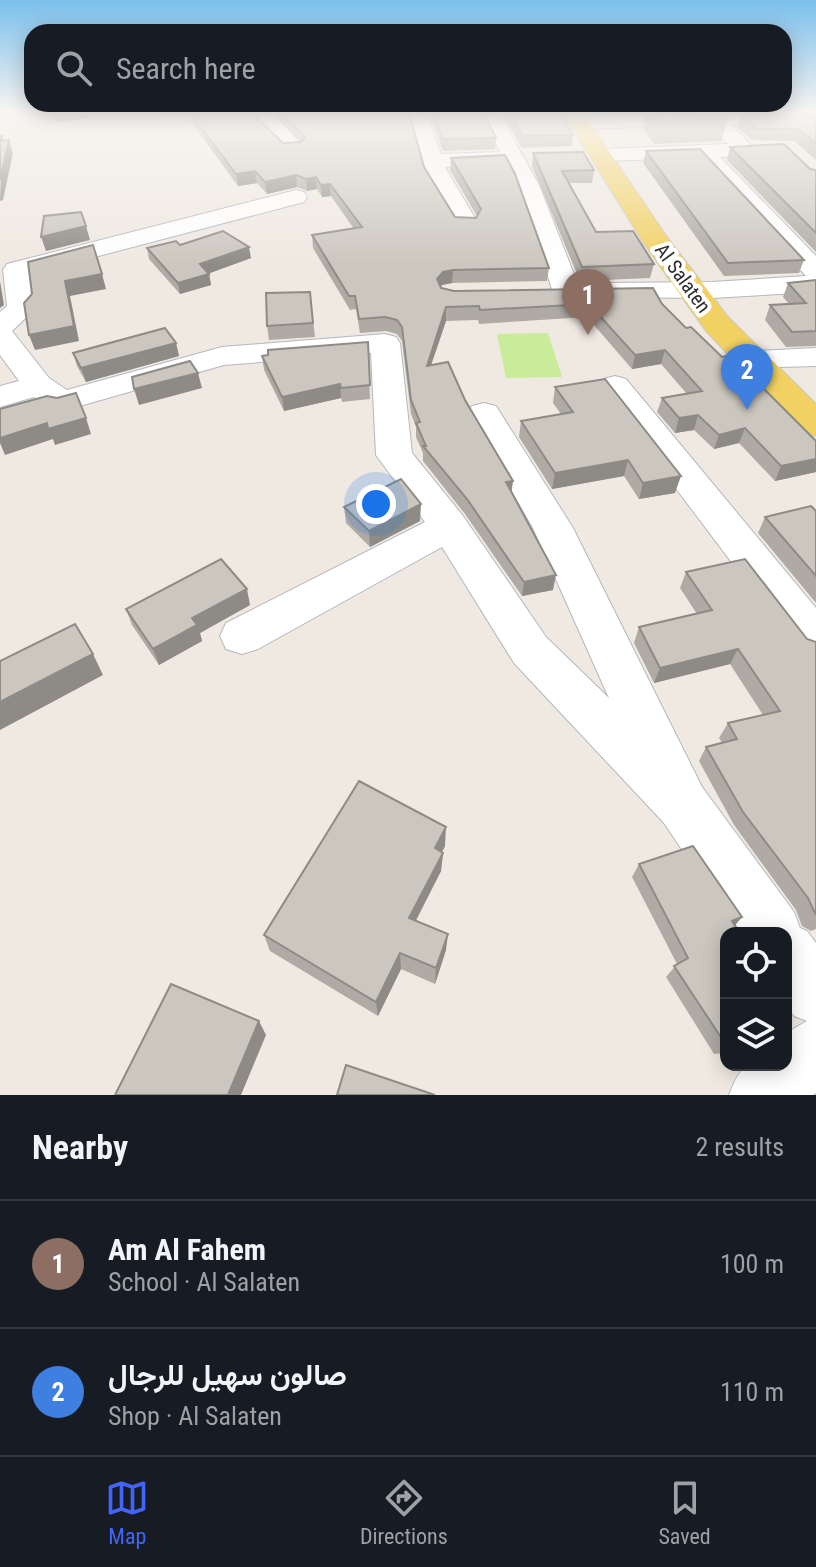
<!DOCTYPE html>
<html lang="en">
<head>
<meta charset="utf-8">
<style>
  :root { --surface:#171b24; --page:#242831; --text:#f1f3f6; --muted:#9ea1a6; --line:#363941; --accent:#4264fb }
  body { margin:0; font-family:"Roboto Condensed",Vazirmatn,sans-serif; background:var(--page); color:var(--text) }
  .controls { position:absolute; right:24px; bottom:24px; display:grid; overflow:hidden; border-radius:16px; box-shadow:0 4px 20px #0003 }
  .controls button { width:72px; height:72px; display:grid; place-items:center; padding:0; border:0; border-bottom:2px solid var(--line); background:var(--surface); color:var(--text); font:40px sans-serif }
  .you { position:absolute; left:376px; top:504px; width:28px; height:28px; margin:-20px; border:6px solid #fff; border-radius:50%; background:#1a73e8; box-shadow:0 0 0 12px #1a73e833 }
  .badge { display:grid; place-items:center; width:52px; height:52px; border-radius:50%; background:var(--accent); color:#fff; font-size:26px; font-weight:700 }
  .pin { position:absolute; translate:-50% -66px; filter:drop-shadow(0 2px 4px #0008) }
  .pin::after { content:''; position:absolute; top:42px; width:28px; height:24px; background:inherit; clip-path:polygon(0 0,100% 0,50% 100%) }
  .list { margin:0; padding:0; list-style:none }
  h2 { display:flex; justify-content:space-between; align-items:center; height:104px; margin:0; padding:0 32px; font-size:34px }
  h2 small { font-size:26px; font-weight:400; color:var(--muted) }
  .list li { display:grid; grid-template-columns:52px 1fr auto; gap:24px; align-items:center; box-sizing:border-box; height:128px; padding:0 32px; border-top:2px solid var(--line) }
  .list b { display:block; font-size:30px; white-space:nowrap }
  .list p { margin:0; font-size:26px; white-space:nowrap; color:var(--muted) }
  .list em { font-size:26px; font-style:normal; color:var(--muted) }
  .icon { flex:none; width:44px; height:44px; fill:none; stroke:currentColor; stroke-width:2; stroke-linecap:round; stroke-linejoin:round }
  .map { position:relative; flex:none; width:816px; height:1095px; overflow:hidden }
  .search { position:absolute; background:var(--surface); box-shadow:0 4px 20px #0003; left:24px; right:24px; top:24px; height:88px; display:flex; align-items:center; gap:20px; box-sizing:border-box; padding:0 28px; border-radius:24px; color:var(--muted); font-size:30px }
  .sheet { height:360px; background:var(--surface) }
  nav { display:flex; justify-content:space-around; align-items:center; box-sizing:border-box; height:112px; border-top:2px solid var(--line); background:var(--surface); font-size:22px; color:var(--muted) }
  nav a { display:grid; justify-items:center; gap:4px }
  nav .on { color:var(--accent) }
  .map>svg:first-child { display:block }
  .pitch { fill:#c9ec9a }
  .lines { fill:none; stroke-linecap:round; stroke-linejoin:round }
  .minor-casing { stroke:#b4b7c1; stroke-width:2 }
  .major-casing { stroke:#c9c9c9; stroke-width:2 }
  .minor { fill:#fff; fill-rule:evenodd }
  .major { fill:#f2d163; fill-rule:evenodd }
  .wall { fill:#afaba4 }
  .shaded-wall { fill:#8e8b86 }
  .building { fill:#cbc7bf; stroke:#8e8b86; stroke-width:2 }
  .labels { text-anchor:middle; stroke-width:8; stroke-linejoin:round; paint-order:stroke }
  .far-street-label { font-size:20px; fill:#2e2e2e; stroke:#fff }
</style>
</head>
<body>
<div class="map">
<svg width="816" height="1095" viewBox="0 0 816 1095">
  <rect width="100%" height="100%" fill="#efe9e1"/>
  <!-- pitch -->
  <polygon class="pitch" points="548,333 562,377 506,378 497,334"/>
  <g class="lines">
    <!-- minor casing -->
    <g class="minor-casing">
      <g id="minor">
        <path d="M168,113H205C196,122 171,126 158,123L156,119L158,115Z"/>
        <path d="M247,113C277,113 286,124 303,148L300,152H286Z"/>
        <polygon points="408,113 426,113 441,154 500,152 481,113 499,113 539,185 581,292 577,298 567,300 557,298 553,292 517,185 506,163 445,167 478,223 475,228 457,228 427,178"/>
        <polygon points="733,113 816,113 816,122 730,124 756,150 746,156 720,157 816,256 816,292 712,298 590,297 586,291 590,285 600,283 712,282 806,276 698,158 601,161 591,155 601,149 728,144 709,125 580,129 570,123 580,117"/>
        <path d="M296,190L304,192L307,197L304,202L30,274L35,309L12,331L49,378L67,390L222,347L385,334L396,337L400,343L412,453L463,516L546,637L609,698L533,528L467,413L472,406L484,403L496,406L573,528L702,787L794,912L800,928L807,931L816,943V1093L813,1095H729C744,1057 748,1065 786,1065V1033L807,1021L794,1016L786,1004V933H738L664,823L514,663L442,547L258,649L242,654L226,649L220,636L226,623L425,522L376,455L371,353L224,365L62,411L50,408L34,397L0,407V386L19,381L0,355V312L7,306L3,270L7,264Z"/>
        <polygon points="816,348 816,366 749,368 738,366 734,359 738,352"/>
        <polygon points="615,376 626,379 816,608 816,658 800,653 604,393 599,386 604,379"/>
      </g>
    </g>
    <!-- major casing -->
    <g class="major-casing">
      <polygon id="major" points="563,113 583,113 667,237 728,317 816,404 816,436 803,433 706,331 643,242"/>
    </g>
    <!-- minor -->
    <use href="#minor" class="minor"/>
    <!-- major -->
    <use href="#major" class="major"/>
  </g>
  <!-- wall -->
  <g class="wall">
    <polygon points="190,113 283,143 300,142 274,115 259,113 409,113 424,167 455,217 476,218 477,216 450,170 451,158 549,268 547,281 452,283 442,285 441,287 454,291 662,304 686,328 722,357 816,441 816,472 775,481 739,443 714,449 694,430 675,433 657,412 662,398 687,394 661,364 632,369 587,317 479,324 478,320 446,321 431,365 465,400 511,493 553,590 522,596 465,514 423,461 423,453 416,437 416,427 411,414 402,341 397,334 386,331 360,333 356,309 350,310 313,248 312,235 354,229 331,196 322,197 317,189 307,191 297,187 267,194 257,183 238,186 192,123"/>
    <polygon points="429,113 484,113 496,138 495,149 443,151"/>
    <polygon points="502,113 561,113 573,135 572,146 522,148"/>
    <polygon points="603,113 720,113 728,119 721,141 654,144 643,129 646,113"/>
    <polygon points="816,114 816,160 795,141 752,140 738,127 741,116"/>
    <polygon points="730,147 816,170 816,252 727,160"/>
    <polygon points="646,151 804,260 799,273 724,276 643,163"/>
    <polygon points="533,153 594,170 592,183 569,183 596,232 654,264 650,278 580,281 532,166"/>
    <polygon points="180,245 251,258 209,273 211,285 180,294 149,259 147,248"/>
    <polygon points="816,280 816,346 786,347 765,320 770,305 789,304 783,297 788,283"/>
    <polygon points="310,292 315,337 269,340 267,326"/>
    <polygon points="368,342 370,399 342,402 341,398 284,411 264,370 262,356"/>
    <polygon points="176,343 179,356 86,382 77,366 73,353"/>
    <polygon points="555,387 675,493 639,499 624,476 552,489 519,437 521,421 561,414 553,403"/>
    <polygon points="344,507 420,521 370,547 346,523"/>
    <polygon points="816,511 816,603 758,533 765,517"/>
    <polygon points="686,572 807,639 816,642 816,929 811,931 802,926 796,910 734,825 699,761 706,747 722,743 719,738 728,723 763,715 730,664 654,683 634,643 639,627 697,614 680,588"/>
    <polygon points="250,605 200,633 202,641 159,665 132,625 126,609"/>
    <polygon points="445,846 442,852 443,853 441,871 416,921 446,950 435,984 401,969 378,1016 270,951 264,935"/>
    <polygon points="639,864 735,926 726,933 726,1053 714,1054 666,977 677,964 632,877"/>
  </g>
  <!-- shaded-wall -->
  <g class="shaded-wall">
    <polygon points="53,113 89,113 90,118 56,122"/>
    <polygon points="2,136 6,148 9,140 13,153 3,200 0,201"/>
    <polygon points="255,171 257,183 238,186 236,174"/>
    <polygon points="296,175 297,187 267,194 265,182"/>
    <polygon points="316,177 317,189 307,191 306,179"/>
    <polygon points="330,184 331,196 322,197 321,185"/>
    <polygon points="86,226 90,240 46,251 41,237"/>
    <polygon points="249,247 251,258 202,276 200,264"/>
    <polygon points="453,270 452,283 442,285 436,292 437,279 443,272"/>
    <polygon points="102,274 106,289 70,296 79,341 35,350 29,335 65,281"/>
    <polygon points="209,274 211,285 180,294 178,283"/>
    <polygon points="0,281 4,305 0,308"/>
    <polygon points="446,307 446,321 426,380 427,366"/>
    <polygon points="176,343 179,356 86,382 81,368"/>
    <polygon points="665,350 661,364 632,369 635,355"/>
    <polygon points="198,373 202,388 139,405 134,389"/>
    <polygon points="340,384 341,398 284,411 282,397"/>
    <polygon points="698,415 694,430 675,433 679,418"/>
    <polygon points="86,418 91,434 55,445 53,439 5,455 0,443 0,438 47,423"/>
    <polygon points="745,428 739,443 714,449 719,435"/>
    <polygon points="816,459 816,472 775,481 781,466"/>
    <polygon points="628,460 624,476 552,489 555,473"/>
    <polygon points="681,476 675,493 639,499 643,483"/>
    <polygon points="513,481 511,496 506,482"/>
    <polygon points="421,504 420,521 370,547 369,531"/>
    <polygon points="556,575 553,590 522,596 524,582"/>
    <polygon points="247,589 250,605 200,633 202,641 159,665 153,649 192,618"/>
    <polygon points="738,649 730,664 654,683 660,668"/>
    <polygon points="93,654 103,675 0,730 0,702"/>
    <polygon points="446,827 445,846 434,867 435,848"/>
    <polygon points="443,853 441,871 408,935 409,918"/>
    <polygon points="742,917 732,929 732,921"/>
    <polygon points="448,934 446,950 435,984 436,968"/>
    <polygon points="400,953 401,969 378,1016 376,1002"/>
    <polygon points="259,1021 266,1035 241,1095 228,1095"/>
  </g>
  <!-- building -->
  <g class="building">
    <polygon points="190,113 252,113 283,143 301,142 305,137 282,113 409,113 424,167 455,217 476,218 481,209 451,158 505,155 515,174 549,268 453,270 443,272 437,279 441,288 454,291 653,288 662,304 686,328 691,327 722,357 730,355 816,441 816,459 781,466 745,428 719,435 698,415 679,418 662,398 702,391 665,350 635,355 589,304 480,310 479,306 446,307 427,366 448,362 465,400 513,481 506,482 556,575 524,582 467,499 423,446 426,446 416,423 420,422 411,400 402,327 397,320 385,317 359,319 355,296 349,296 312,235 362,227 330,184 321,185 316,177 306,179 296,175 265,182 255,171 236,174"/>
    <polygon points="433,113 484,113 496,138 443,139"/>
    <polygon points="509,113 561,113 573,135 523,136"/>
    <polygon points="652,113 720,113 728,119 659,121"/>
    <polygon points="816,114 816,144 799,129 756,129 741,116"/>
    <polygon points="0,136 2,136 2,141 9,140 0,180"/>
    <polygon points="784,144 810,169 816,170 816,233 730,147"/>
    <polygon points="700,149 804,260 728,263 646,151"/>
    <polygon points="583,152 594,170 562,171 596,232 633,231 654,264 582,267 533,153"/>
    <polygon points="81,212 86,226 41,237 44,216"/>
    <polygon points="223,231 249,247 200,264 209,274 178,283 147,248 176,241 180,245"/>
    <polygon points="93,245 102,274 65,281 74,326 29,335 24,303 32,294 28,262"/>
    <polygon points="816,280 816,331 792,332 770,305 806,303 788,283"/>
    <polygon points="310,292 313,323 267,326 266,293"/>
    <polygon points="165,328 176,343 81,368 73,353"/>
    <polygon points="368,342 370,385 341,388 340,384 282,397 262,356 268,355 268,350"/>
    <polygon points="190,361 198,373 134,389 132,377"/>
    <polygon points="605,379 681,476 643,483 628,460 555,473 521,421 573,412 555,387"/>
    <polygon points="76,393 86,418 48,429 47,423 0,438 0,409 47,396 57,398"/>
    <polygon points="401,479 421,504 369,531 344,507"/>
    <polygon points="811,506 816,511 816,576 765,517"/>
    <polygon points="221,559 247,589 192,618 197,625 153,649 126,609"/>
    <polygon points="745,559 807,639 816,642 816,915 808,898 743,812 706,747 737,739 728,723 780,711 738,649 660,668 639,627 712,610 686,572"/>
    <polygon points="75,624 93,654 0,702 0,661"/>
    <polygon points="359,781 446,827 435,848 443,853 409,918 448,934 436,968 400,953 376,1002 264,935"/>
    <polygon points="693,846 742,917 732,921 740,933 726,933 726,1045 674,966 688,958 639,864"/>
    <polygon points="171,984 259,1021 228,1095 115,1095"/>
    <polygon points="786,997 791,1004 789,1016 786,1019"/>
    <polygon points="346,1065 435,1095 337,1095"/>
  </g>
  <!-- sky -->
  <linearGradient id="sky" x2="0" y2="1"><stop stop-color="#7abfeb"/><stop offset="0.42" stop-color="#f8f5f2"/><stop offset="1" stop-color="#f8f5f2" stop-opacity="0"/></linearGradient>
  <rect width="816" height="266" fill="url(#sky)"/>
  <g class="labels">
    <!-- far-street labels -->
    <g class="far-street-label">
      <text transform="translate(683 278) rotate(54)" y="7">Al Salaten</text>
    </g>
  </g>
</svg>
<div class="controls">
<button><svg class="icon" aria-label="locate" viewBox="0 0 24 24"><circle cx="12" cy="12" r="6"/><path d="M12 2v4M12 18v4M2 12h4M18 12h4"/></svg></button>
<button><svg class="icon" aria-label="layers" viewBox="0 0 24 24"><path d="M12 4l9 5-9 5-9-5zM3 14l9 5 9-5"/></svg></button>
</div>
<div class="you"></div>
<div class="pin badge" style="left:588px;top:335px;background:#8d6e63">1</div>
<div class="pin badge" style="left:747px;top:410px;background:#3f7fe0">2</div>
<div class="search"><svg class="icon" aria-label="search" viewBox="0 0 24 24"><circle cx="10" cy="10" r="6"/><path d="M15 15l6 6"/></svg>Search here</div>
</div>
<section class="sheet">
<h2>Nearby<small>2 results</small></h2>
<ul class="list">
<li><span class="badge" style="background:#8d6e63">1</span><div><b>Am Al Fahem</b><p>School · Al Salaten</p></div><em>100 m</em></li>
<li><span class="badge" style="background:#3f7fe0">2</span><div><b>صالون سهيل للرجال</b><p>Shop · Al Salaten</p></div><em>110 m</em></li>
</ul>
</section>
<nav>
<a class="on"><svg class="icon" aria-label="map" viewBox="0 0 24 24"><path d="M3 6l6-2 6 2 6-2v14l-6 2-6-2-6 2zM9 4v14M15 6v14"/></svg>Map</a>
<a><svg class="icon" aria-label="directions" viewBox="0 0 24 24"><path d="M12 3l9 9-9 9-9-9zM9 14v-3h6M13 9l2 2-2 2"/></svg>Directions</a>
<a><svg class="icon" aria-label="saved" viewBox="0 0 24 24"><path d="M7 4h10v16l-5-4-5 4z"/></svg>Saved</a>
</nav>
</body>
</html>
